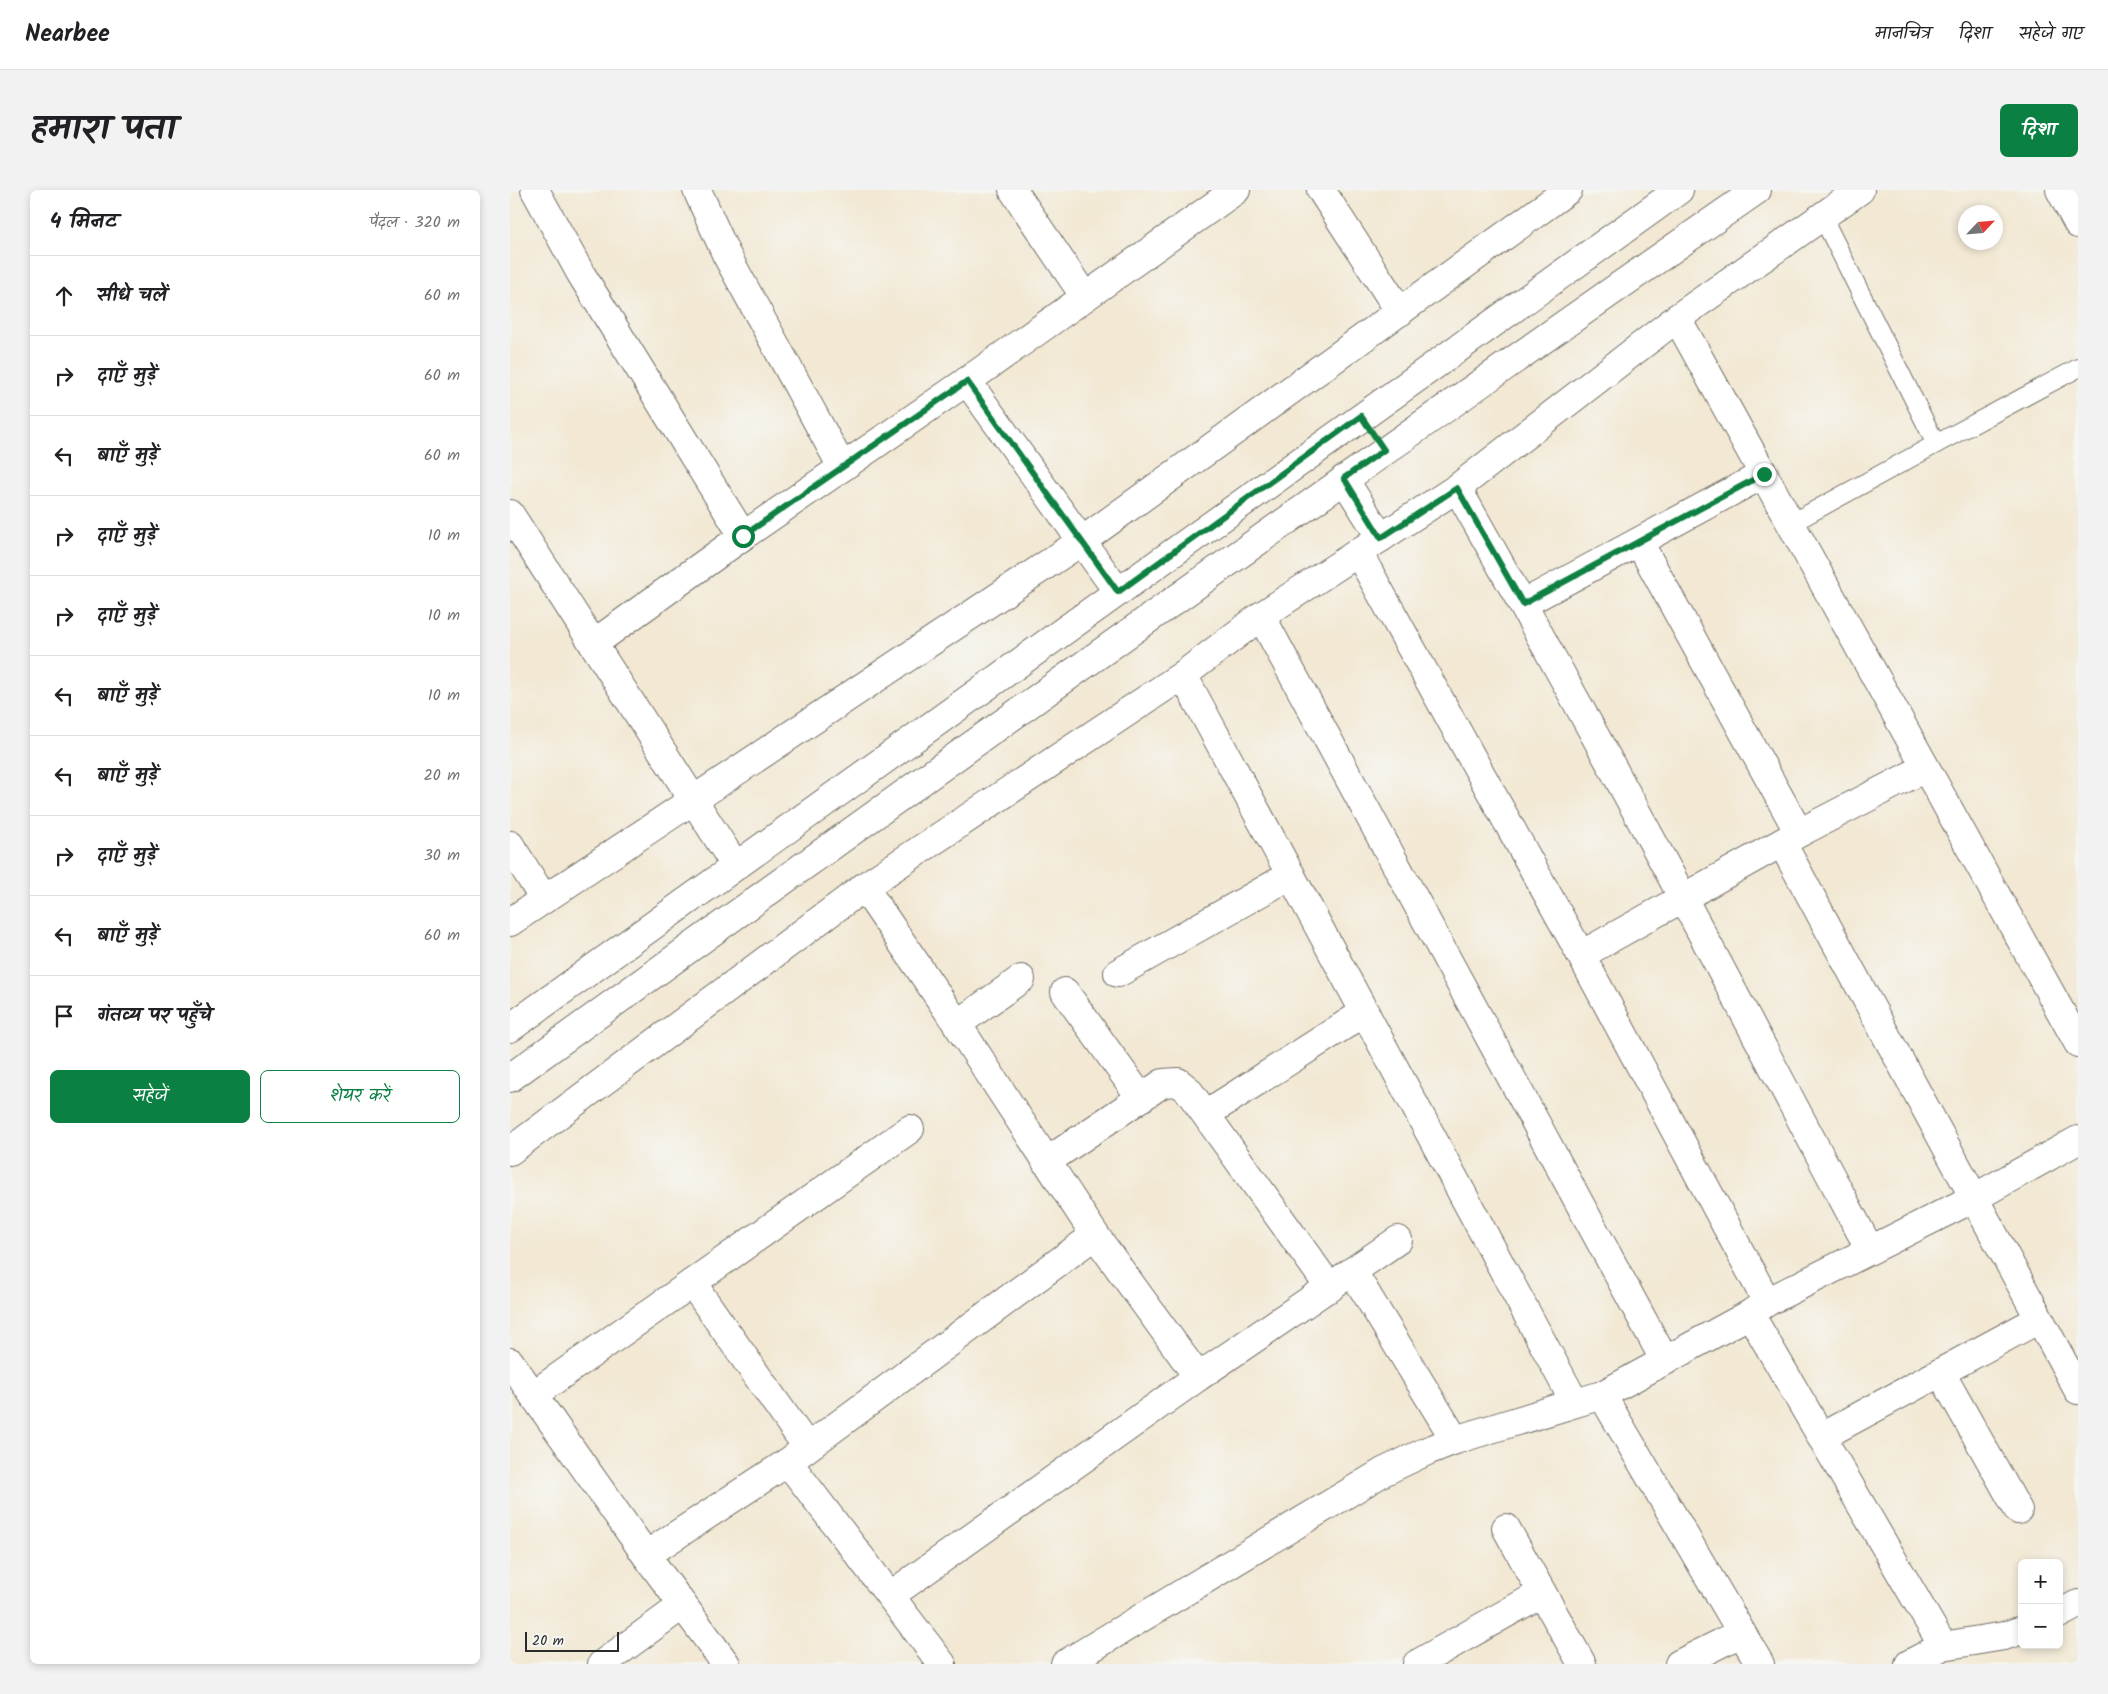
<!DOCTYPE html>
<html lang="hi">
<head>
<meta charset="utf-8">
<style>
  :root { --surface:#fff; --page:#f2f2f2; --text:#202124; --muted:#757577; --line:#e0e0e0; --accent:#0b8043 }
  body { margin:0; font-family:Kalam,"Playpen Sans Deva",sans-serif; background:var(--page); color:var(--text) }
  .controls { position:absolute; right:15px; bottom:15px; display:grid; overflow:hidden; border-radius:8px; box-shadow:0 2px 8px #0003 }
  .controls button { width:45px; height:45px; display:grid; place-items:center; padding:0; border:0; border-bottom:1px solid var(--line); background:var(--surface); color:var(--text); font:25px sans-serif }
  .compass { position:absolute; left:1448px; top:15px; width:45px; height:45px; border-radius:50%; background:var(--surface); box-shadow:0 2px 8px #0003; rotate:64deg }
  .scale { position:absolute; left:15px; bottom:12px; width:94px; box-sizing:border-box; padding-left:5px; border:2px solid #2b2b2b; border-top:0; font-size:14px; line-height:18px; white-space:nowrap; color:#2b2b2b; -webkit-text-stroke:4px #f6f6f2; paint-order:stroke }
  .stop { position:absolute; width:15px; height:15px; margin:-11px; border:4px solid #0b8043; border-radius:50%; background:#fff }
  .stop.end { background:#0b8043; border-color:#fff; box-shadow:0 1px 5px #0008 }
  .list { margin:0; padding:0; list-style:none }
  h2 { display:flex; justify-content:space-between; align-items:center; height:65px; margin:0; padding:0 20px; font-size:21px }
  h2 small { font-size:16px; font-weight:400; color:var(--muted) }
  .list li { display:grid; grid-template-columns:32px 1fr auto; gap:15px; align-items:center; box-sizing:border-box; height:80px; padding:0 20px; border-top:1px solid var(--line) }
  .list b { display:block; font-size:19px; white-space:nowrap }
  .list em { font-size:16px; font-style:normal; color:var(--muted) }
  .actions { display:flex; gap:10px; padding:15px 20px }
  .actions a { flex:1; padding:11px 0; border:1px solid var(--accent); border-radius:8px; text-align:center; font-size:18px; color:var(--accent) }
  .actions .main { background:var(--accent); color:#fff }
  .icon { flex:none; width:28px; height:28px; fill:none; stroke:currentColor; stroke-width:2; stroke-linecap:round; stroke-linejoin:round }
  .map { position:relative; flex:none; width:1568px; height:1474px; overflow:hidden; border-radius:8px }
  header { display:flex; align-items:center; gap:30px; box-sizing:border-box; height:70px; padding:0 25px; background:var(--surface); border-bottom:1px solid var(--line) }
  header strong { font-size:24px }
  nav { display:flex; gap:28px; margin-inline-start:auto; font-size:18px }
  .intro { display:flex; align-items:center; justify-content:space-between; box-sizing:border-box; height:120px; padding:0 30px }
  h1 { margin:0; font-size:35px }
  .button { padding:12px 22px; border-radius:8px; background:var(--accent); color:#fff; font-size:18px; font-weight:700 }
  main { display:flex; gap:30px; padding:0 30px }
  aside { flex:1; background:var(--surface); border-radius:8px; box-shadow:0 2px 8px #0003 }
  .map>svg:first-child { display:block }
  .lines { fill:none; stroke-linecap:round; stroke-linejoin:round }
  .service-casing { stroke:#716d66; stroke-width:20 }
  .minor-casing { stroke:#716d66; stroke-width:30 }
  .tertiary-casing { stroke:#716d66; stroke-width:30 }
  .service { stroke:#fff; stroke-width:18 }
  .minor { stroke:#fff; stroke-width:28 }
  .tertiary { stroke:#fff; stroke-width:28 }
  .route { stroke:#0b8043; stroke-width:6 }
</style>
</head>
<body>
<header>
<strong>Nearbee</strong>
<nav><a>मानचित्र</a><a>दिशा</a><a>सहेजे गए</a></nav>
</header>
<div class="intro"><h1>हमारा पता</h1><a class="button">दिशा</a></div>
<main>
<aside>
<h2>4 मिनट<small>पैदल · 320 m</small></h2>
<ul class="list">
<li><svg class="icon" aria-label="ahead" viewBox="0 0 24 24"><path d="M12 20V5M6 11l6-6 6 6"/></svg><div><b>सीधे चलें</b></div><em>60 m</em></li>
<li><svg class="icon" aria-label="right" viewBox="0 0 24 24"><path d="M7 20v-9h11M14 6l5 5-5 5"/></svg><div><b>दाएँ मुड़ें</b></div><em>60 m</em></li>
<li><svg class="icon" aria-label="left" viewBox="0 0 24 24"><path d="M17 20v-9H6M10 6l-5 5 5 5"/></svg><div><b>बाएँ मुड़ें</b></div><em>60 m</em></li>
<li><svg class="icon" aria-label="right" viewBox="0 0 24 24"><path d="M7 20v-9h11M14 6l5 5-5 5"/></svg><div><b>दाएँ मुड़ें</b></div><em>10 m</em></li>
<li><svg class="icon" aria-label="right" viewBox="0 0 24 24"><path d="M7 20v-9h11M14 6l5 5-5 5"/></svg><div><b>दाएँ मुड़ें</b></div><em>10 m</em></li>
<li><svg class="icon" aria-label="left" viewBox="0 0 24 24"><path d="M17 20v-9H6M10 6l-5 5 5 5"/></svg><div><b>बाएँ मुड़ें</b></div><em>10 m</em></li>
<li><svg class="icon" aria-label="left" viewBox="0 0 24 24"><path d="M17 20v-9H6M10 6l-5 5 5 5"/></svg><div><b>बाएँ मुड़ें</b></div><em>20 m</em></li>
<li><svg class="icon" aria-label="right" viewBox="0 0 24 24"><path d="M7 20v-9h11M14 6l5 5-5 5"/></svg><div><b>दाएँ मुड़ें</b></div><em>30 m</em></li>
<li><svg class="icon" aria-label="left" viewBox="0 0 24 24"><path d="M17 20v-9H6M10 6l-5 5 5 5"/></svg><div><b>बाएँ मुड़ें</b></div><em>60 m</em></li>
<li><svg class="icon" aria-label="arrive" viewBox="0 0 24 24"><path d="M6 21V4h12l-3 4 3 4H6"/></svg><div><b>गंतव्य पर पहुँचे</b></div></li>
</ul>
<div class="actions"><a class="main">सहेजें</a><a>शेयर करें</a></div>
</aside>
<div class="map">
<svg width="1568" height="1474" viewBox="0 0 1568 1474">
  <rect width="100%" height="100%" fill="#f6f6f2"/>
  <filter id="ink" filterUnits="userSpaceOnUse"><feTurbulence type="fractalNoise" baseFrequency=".02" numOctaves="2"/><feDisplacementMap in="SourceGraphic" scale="10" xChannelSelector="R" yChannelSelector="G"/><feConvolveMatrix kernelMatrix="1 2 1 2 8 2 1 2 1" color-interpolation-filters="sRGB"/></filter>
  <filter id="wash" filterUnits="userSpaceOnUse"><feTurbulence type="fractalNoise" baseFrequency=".0096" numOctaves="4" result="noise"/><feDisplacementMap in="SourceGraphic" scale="20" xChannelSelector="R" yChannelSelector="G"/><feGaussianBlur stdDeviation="1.12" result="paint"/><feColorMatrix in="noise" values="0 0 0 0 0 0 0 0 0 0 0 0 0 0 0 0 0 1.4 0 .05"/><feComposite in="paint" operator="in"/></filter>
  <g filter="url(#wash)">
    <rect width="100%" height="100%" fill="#f2e8d3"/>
  </g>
  <g filter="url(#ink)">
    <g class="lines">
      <!-- service casing -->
      <g class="service-casing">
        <g id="service">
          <polyline points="1426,254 1568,178"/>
          <polyline points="1280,334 1426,254 1312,26"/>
        </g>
      </g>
      <!-- minor casing -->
      <g class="minor-casing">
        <g id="minor">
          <polyline points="25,0 71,84 233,346 83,454"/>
          <polyline points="187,0 216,64 332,277"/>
          <polyline points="503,0 575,107"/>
          <polyline points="811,0 890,122"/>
          <polyline points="1167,128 1568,853"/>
          <polyline points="457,191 608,402"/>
          <polyline points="834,289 871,348"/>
          <path d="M947,298C1090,549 1225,805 1360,1060"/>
          <polyline points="0,324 225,675"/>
          <polyline points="233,346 457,191 726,0"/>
          <polyline points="1129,352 1289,643"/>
          <polyline points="848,362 1071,765 1257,1112"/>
          <polyline points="1013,414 1254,284"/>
          <polyline points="751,426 1155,1171"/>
          <polyline points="673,485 1065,1213"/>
          <polyline points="1272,653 1568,1200"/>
          <polyline points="0,655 34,709"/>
          <polyline points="0,732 572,351 1058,0"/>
          <polyline points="1071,765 1289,643 1415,578"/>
          <polyline points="608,783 781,685"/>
          <polyline points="555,802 631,908"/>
          <polyline points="447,834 511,789"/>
          <polyline points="696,924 855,822"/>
          <polyline points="0,961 354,697 673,485 751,426 947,298 1167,128 1350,0"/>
          <polyline points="536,972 653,893 668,892 678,900 820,1098"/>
          <polyline points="843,1082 945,1250"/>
          <polyline points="1240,1124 1433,1456"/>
          <polyline points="0,1172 136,1365"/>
          <polyline points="1431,1183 1508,1320"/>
          <polyline points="688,1187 888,1050"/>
          <polyline points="23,1205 182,1093"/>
          <polyline points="1092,1205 1250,1474"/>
          <polyline points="1311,1247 1529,1129"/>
          <polyline points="297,1257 182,1093 400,939"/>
          <polyline points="278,1272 432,1474"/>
          <polyline points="996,1338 1072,1474"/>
          <polyline points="381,1405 688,1187 585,1045"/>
          <polyline points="1549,1424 1568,1414"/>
          <polyline points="92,1474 173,1415"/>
          <polyline points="216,1474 136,1365 278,1272 585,1045 447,834 354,697"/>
          <polyline points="555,1474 873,1282 917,1261 945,1250 1092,1205 1240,1124 1257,1112 1464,1008 1568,950"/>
          <polyline points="907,1474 1032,1403"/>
          <polyline points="1169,1474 1231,1443"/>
          <polyline points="1399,1474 1433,1456 1494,1446 1512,1440"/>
        </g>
      </g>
      <!-- tertiary casing -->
      <g class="tertiary-casing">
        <g id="tertiary">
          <polyline points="1550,0 1568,34"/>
          <polyline points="0,838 1169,0"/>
          <path d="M0,888C413,589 828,291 1247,0"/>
        </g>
      </g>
      <!-- service -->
      <use href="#service" class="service"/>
      <!-- minor -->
      <use href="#minor" class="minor"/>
      <!-- tertiary -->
      <use href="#tertiary" class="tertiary"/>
    </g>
  </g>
  <g class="lines" filter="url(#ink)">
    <!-- route -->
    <polyline class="route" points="233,346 457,191 608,402 851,226 874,260 834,288 871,348 947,298 1013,414 1254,284"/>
  </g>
</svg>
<div class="controls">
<button>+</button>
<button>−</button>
</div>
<svg class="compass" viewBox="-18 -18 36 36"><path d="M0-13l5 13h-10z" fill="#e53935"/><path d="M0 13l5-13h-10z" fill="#757577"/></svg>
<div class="scale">20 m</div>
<div class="stop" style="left:233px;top:346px"></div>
<div class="stop end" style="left:1254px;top:284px"></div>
</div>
</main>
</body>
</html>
